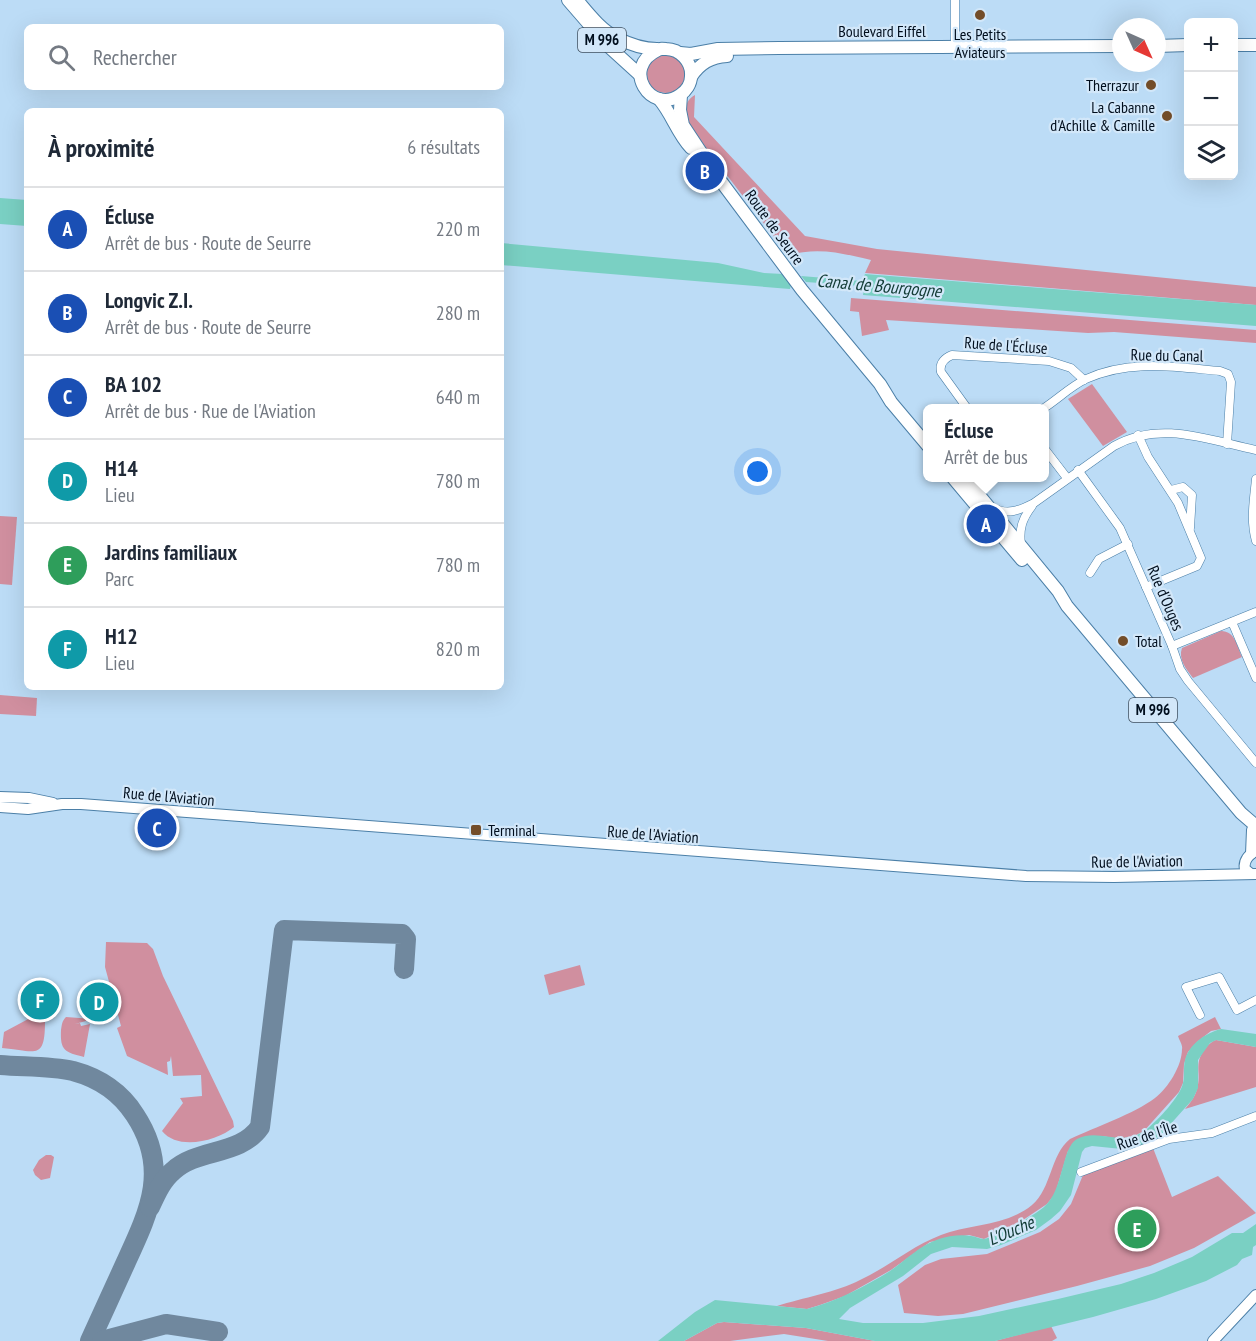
<!DOCTYPE html>
<html lang="fr">
<head>
<meta charset="utf-8">
<style>
  :root { --surface:#fff; --page:#f6f6f7; --text:#1f2937; --muted:#747a83; --line:#e0e1e3; --accent:#734d29 }
  body { margin:0; font-family:"PT Sans Narrow",sans-serif; background:var(--page); color:var(--text) }
  .controls { position:absolute; right:18px; top:18px; display:grid; overflow:hidden; border-radius:9px; box-shadow:0 6px 24px #0002 }
  .controls button { width:54px; height:54px; display:grid; place-items:center; padding:0; border:0; border-bottom:2px solid var(--line); background:var(--surface); color:var(--text); font:30px sans-serif }
  .compass { position:absolute; left:1112px; top:18px; width:54px; height:54px; border-radius:50%; background:var(--surface); box-shadow:0 6px 24px #0002; rotate:135deg }
  .you { position:absolute; left:758px; top:472px; width:21px; height:21px; margin:-15px; border:4px solid #fff; border-radius:50%; background:#1a73e8; box-shadow:0 0 0 9px #1a73e833 }
  .badge { display:grid; place-items:center; width:39px; height:39px; border-radius:50%; background:var(--accent); color:#fff; font-size:20px; font-weight:700 }
  .pin { position:absolute; translate:-50% -50%; border:3px solid #fff; box-shadow:0 2px 6px #0006 }
  .popup { position:absolute; left:923px; top:404px; width:126px; height:78px; box-sizing:border-box; display:grid; place-content:center; border-radius:9px; background:var(--surface); filter:drop-shadow(0 2px 4px #0005); font-size:20px; white-space:nowrap; color:var(--muted) }
  .popup b { font-size:22px; color:var(--text) }
  .popup::after { content:''; position:absolute; left:50%; top:100%; margin-left:-12px; border:12px solid transparent; border-top-color:var(--surface) }
  .list { margin:0; padding:0; list-style:none }
  h2 { display:flex; justify-content:space-between; align-items:center; height:78px; margin:0; padding:0 24px; font-size:26px }
  h2 small { font-size:20px; font-weight:400; color:var(--muted) }
  .list li { display:grid; grid-template-columns:39px 1fr auto; gap:18px; align-items:center; box-sizing:border-box; height:84px; padding:0 24px; border-top:2px solid var(--line) }
  .list b { display:block; font-size:22px; white-space:nowrap }
  .list p { margin:0; font-size:20px; white-space:nowrap; color:var(--muted) }
  .list em { font-size:20px; font-style:normal; color:var(--muted) }
  .icon { flex:none; width:33px; height:33px; fill:none; stroke:currentColor; stroke-width:2; stroke-linecap:round; stroke-linejoin:round }
  .map { position:relative; flex:none; width:1256px; height:1341px; overflow:hidden }
  .search { position:absolute; background:var(--surface); box-shadow:0 6px 24px #0002; left:24px; top:24px; width:480px; height:66px; display:flex; align-items:center; gap:15px; box-sizing:border-box; padding:0 21px; border-radius:9px; color:var(--muted); font-size:22px }
  .panel { position:absolute; background:var(--surface); box-shadow:0 6px 24px #0002; left:24px; top:108px; width:480px; height:582px; border-radius:9px }
  .map>svg:first-child { display:block }
  .green { fill:#d08f9f }
  .water { fill:#7ad0c3 }
  .lines { fill:none; stroke-linecap:round; stroke-linejoin:round }
  .taxiway { stroke:#70889e; stroke-width:20 }
  .street-casing { stroke:#4b7fa7; stroke-width:9 }
  .secondary-casing { stroke:#4b7fa7; stroke-width:12 }
  .primary-casing { stroke:#4b7fa7; stroke-width:14 }
  .street { stroke:#fff; stroke-width:8 }
  .secondary { stroke:#fff; stroke-width:10 }
  .primary { stroke:#fff; stroke-width:12 }
  .poi-dot { fill:#734d29; stroke:#d2e7f9; stroke-width:2 }
  .labels { text-anchor:middle; stroke-width:4.5; stroke-linejoin:round; paint-order:stroke }
  .shield { fill:#d2e7f9; stroke:#3f4f5f; stroke-width:1.5 }
  .shield-label { font-size:15px; font-weight:bold; fill:#000e1d }
  .street-label { font-size:16px; fill:#000e1d; stroke:#d2e7f9 }
  .poi-label { font-size:16px; fill:#000e1d; stroke:#d2e7f9; text-anchor:end }
  .water-label { font-size:18px; font-style:italic; fill:#113a34; stroke:#d2e7f9 }
</style>
</head>
<body>
<div class="map">
<svg width="1256" height="1341" viewBox="0 0 1256 1341">
  <rect width="100%" height="100%" fill="#bcdcf6"/>
  <!-- green -->
  <g class="green">
    <circle cx="666" cy="74" r="19"/>
    <path d="M695,95L694,117L805,236L877,249L1256,287V305L865,273L871,260C841,253 819,247 788,255L687,123C685,111 684,101 695,95Z"/>
    <polygon points="851,298 1256,330 1256,343 1114,332 1088,333 886,320 889,330 862,336 859,312 850,311"/>
    <polygon points="1092,384 1127,432 1103,446 1068,399"/>
    <polygon points="0,516 17,517 12,585 0,584"/>
    <path d="M1221,631C1235,631 1237,646 1242,657L1193,678C1186,669 1178,659 1182,648Z"/>
    <polygon points="0,695 37,698 36,716 0,714"/>
    <path d="M106,942L147,943L153,949L163,976L233,1121L234,1127C217,1141 178,1151 162,1131L183,1103L180,1098L202,1096L201,1075L173,1076L171,1056L170,1061L167,1062L168,1075L127,1056L117,1028L121,1026L105,967Z"/>
    <polygon points="580,965 585,985 549,995 544,975"/>
    <path d="M41,1015L45,1021C45,1061 36,1051 2,1048L4,1032L32,1017Z"/>
    <path d="M66,1017L93,1019L75,1024L80,1023L81,1026L90,1024L84,1057C65,1052 60,1051 61,1030C62,1024 62,1021 66,1017Z"/>
    <path d="M1215,1017L1221,1029L1211,1031L1197,1042L1188,1052L1184,1064L1183,1083L1179,1092L1144,1131L1134,1136L1120,1139L1102,1136L1068,1151L1055,1194L1047,1204L1020,1222L984,1239L969,1235L930,1242L891,1270L845,1296L820,1305L807,1309L777,1306C802,1298 837,1292 860,1280C888,1267 912,1246 941,1235C969,1224 1007,1226 1032,1205C1052,1188 1050,1155 1070,1139C1095,1127 1134,1114 1155,1098C1168,1088 1182,1066 1182,1049C1183,1045 1179,1040 1178,1036Z"/>
    <path d="M1216,1040L1256,1047V1087L1185,1109C1190,1103 1195,1097 1197,1089C1202,1073 1193,1064 1205,1049C1209,1044 1211,1042 1216,1040Z"/>
    <polygon points="1153,1148 1172,1197 1218,1176 1256,1213 1194,1248 1150,1266 1077,1286 963,1314 938,1316 904,1313 898,1285 925,1265 941,1259 987,1254 1040,1232 1059,1219 1071,1204 1083,1175"/>
    <polygon points="46,1155 51,1155 54,1157 50,1178 41,1180 35,1175 33,1170 39,1160"/>
    <polygon points="724,1322 806,1328 875,1341 828,1341 784,1334 730,1341 684,1341 717,1323"/>
    <polygon points="1051,1326 1057,1338 1052,1341 995,1341"/>
  </g>
  <!-- water -->
  <g class="water">
    <polygon points="0,198 27,200 27,226 0,224"/>
    <polygon points="501,243 718,263 764,273 783,274 791,285 790,289 501,265"/>
    <polygon points="865,274 1256,305 1256,326 863,295 864,289 861,286 806,282 801,276 862,281"/>
    <path d="M1221,1029L1256,1034V1047L1216,1040L1210,1043L1198,1060V1088L1193,1099L1159,1137L1132,1150L1092,1146L1085,1148L1082,1152L1071,1195L1060,1211L1051,1219L1036,1230L1001,1245L987,1249L952,1247L931,1254L903,1276L850,1308L839,1319L863,1323H923L979,1316L1058,1299L1121,1284L1154,1273L1192,1257L1232,1233H1243L1256,1224V1245L1253,1247L1252,1255L1242,1259L1237,1265L1206,1281L1156,1299L1093,1317L995,1341H875L806,1328L724,1322L717,1323L684,1341H658L695,1312L715,1300L807,1309C837,1301 864,1287 890,1271C906,1260 920,1245 939,1239C948,1236 961,1234 971,1236C975,1236 979,1239 984,1239C997,1237 1033,1216 1044,1207C1064,1190 1061,1148 1077,1139C1100,1127 1122,1149 1147,1129C1158,1120 1180,1097 1183,1083C1185,1076 1183,1068 1185,1060C1189,1044 1206,1033 1221,1029Z"/>
  </g>
  <g class="lines">
    <!-- taxiway -->
    <g class="taxiway">
      <path d="M0,1065C24,1067 50,1066 73,1071C99,1078 121,1093 135,1115C170,1168 150,1210 126,1262C114,1288 102,1315 90,1341"/>
      <path d="M150,1207C156,1194 162,1180 173,1171C198,1148 240,1156 260,1127L284,930L402,934L406,939L404,969"/>
      <polyline points="102,1341 166,1324 218,1332"/>
    </g>
    <!-- street casing -->
    <g class="street-casing">
      <g id="street">
        <polyline points="955,0 955,47"/>
        <path d="M967,408L941,372C939,363 945,358 952,355L1049,361L1071,368L1084,380"/>
        <path d="M1044,408C1058,399 1071,386 1086,379C1129,359 1175,367 1220,371L1228,374L1231,382L1227,444"/>
        <polyline points="1138,435 1148,457 1178,503 1201,558 1197,566 1146,587"/>
        <polyline points="1044,448 1067,478"/>
        <polyline points="1078,470 1120,528 1172,646 1256,612"/>
        <path d="M1256,479C1254,500 1250,520 1256,541"/>
        <polyline points="1171,490 1183,487 1192,495 1190,528"/>
        <path d="M992,507C1007,516 1020,510 1034,503L1114,446C1160,420 1208,440 1256,450"/>
        <path d="M1021,545C1019,529 1022,519 1032,506"/>
        <polyline points="1090,573 1099,559 1128,544"/>
        <polyline points="1232,622 1256,678"/>
        <polyline points="1172,646 1180,669 1188,681 1256,763"/>
        <polyline points="1200,1015 1186,987 1219,977 1237,1010 1256,1000"/>
        <polyline points="1081,1172 1169,1139 1212,1133 1256,1116"/>
      </g>
    </g>
    <!-- secondary casing -->
    <g class="secondary-casing">
      <g id="secondary">
        <polyline points="0,797 29,798 53,803"/>
        <polyline points="0,807 28,809 62,804 81,804 1026,876 1114,877 1256,874"/>
        <polyline points="1251,854 1252,830"/>
        <path d="M1251,874L1245,869C1243,861 1249,854 1256,851"/>
        <polyline points="1213,1341 1256,1295"/>
      </g>
    </g>
    <!-- primary casing -->
    <g class="primary-casing">
      <g id="primary">
        <polyline points="568,0 607,45 640,75"/>
        <path d="M577,0C589,14 600,29 617,38C629,44 643,49 657,49C665,50 657,48 666,49C680,49 692,62 691,76C691,84 686,91 680,95C651,115 620,68 658,50"/>
        <polyline points="1234,45 1256,45"/>
        <polyline points="1157,46 1188,45"/>
        <polyline points="680,53 691,54 718,49 779,48 1121,46"/>
        <path d="M691,77C700,63 711,57 727,56"/>
        <polyline points="681,95 680,110 683,125 714,172 802,290 880,384 891,402 928,446"/>
        <path d="M659,99C672,114 677,133 691,148"/>
        <polyline points="953,478 1022,560"/>
        <polyline points="965,478 1058,591 1067,606 1241,813 1256,826"/>
      </g>
    </g>
    <!-- street -->
    <use href="#street" class="street"/>
    <!-- secondary -->
    <use href="#secondary" class="secondary"/>
    <!-- primary -->
    <use href="#primary" class="primary"/>
  </g>
  <!-- markers -->
  <g class="poi-dot">
    <circle cx="980" cy="15" r="6"/>
    <circle cx="1151" cy="85" r="6"/>
    <circle cx="1167" cy="116" r="6"/>
    <circle cx="1123" cy="641" r="6"/>
    <rect x="470" y="824" width="12" height="12" rx="3"/>
  </g>
  <g class="labels">
    <!-- shield labels -->
    <g class="shield">
      <rect x="578" y="28" width="48" height="24" rx="4.5"/>
      <rect x="1129" y="698" width="48" height="24" rx="4.5"/>
    </g>
    <g class="shield-label">
      <text x="602" y="45">M 996</text>
      <text x="1153" y="715">M 996</text>
    </g>
    <!-- street labels -->
    <g class="street-label">
      <text x="882" y="37">Boulevard Eiffel</text>
      <text transform="translate(775 227) rotate(54)" y="6">Route de Seurre</text>
      <text transform="translate(1006 345) rotate(4)" y="6">Rue de l'Écluse</text>
      <text transform="translate(1167 355) rotate(1)" y="6">Rue du Canal</text>
      <text transform="translate(1166 598) rotate(67)" y="6">Rue d'Ouges</text>
      <text transform="translate(169 796) rotate(5)" y="6">Rue de l'Aviation</text>
      <text transform="translate(653 834) rotate(4)" y="6">Rue de l'Aviation</text>
      <text transform="translate(1137 861) rotate(-1)" y="6">Rue de l'Aviation</text>
      <text transform="translate(1147 1135) rotate(-18)" y="6">Rue de l'Île</text>
    </g>
    <!-- poi labels -->
    <g class="poi-label">
      <text x="980" y="40" text-anchor="middle">Les Petits<tspan x="980" dy="18">Aviateurs</tspan></text>
      <text x="1139" y="91">Therrazur</text>
      <text x="1155" y="113">La Cabanne<tspan x="1155" dy="18">d'Achille &amp; Camille</tspan></text>
      <text x="1135" y="647" text-anchor="start">Total</text>
      <text x="488" y="836" text-anchor="start">Terminal</text>
    </g>
    <!-- water labels -->
    <g class="water-label">
      <text transform="translate(879 286) rotate(5)" y="6">Canal de Bourgogne</text>
      <text transform="translate(1011 1231) rotate(-23)" y="6">L'Ouche</text>
    </g>
  </g>
</svg>
<div class="controls">
<button>+</button>
<button>−</button>
<button><svg class="icon" aria-label="layers" viewBox="0 0 24 24"><path d="M12 4l9 5-9 5-9-5zM3 14l9 5 9-5"/></svg></button>
</div>
<svg class="compass" viewBox="-18 -18 36 36"><path d="M0-13l5 13h-10z" fill="#e53935"/><path d="M0 13l5-13h-10z" fill="#747a83"/></svg>
<div class="you"></div>
<div class="pin badge" style="left:986px;top:524px;background:#1a4fb4">A</div>
<div class="popup"><b>Écluse</b>Arrêt de bus</div>
<div class="pin badge" style="left:705px;top:171px;background:#1a4fb4">B</div>
<div class="pin badge" style="left:157px;top:828px;background:#1a4fb4">C</div>
<div class="pin badge" style="left:99px;top:1002px;background:#0f9aa8">D</div>
<div class="pin badge" style="left:1137px;top:1229px;background:#2e9e5b">E</div>
<div class="pin badge" style="left:40px;top:1000px;background:#0f9aa8">F</div>
<div class="search"><svg class="icon" aria-label="search" viewBox="0 0 24 24"><circle cx="10" cy="10" r="6"/><path d="M15 15l6 6"/></svg>Rechercher</div>
<section class="panel">
<h2>À proximité<small>6 résultats</small></h2>
<ul class="list">
<li><span class="badge" style="background:#1a4fb4">A</span><div><b>Écluse</b><p>Arrêt de bus · Route de Seurre</p></div><em>220 m</em></li>
<li><span class="badge" style="background:#1a4fb4">B</span><div><b>Longvic Z.I.</b><p>Arrêt de bus · Route de Seurre</p></div><em>280 m</em></li>
<li><span class="badge" style="background:#1a4fb4">C</span><div><b>BA 102</b><p>Arrêt de bus · Rue de l'Aviation</p></div><em>640 m</em></li>
<li><span class="badge" style="background:#0f9aa8">D</span><div><b>H14</b><p>Lieu</p></div><em>780 m</em></li>
<li><span class="badge" style="background:#2e9e5b">E</span><div><b>Jardins familiaux</b><p>Parc</p></div><em>780 m</em></li>
<li><span class="badge" style="background:#0f9aa8">F</span><div><b>H12</b><p>Lieu</p></div><em>820 m</em></li>
</ul>
</section>
</div>
</body>
</html>
